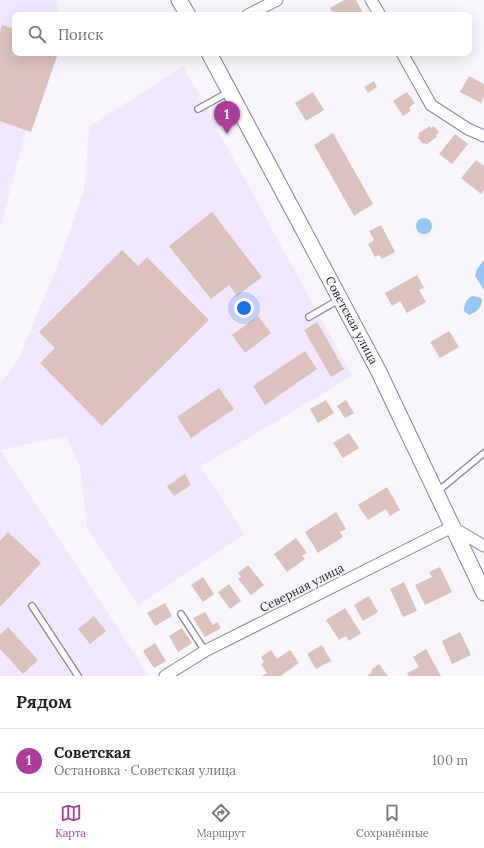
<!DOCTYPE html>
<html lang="ru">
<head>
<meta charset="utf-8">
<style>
  :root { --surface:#fff; --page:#f2f2f2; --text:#222; --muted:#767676; --line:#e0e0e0; --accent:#ab3c9a }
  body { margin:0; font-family:Lora,serif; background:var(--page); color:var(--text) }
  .you { position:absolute; left:244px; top:308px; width:14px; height:14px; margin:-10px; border:3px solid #fff; border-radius:50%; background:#1a73e8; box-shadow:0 0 0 6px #1a73e833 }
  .badge { display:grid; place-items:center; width:26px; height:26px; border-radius:50%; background:var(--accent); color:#fff; font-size:13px; font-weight:700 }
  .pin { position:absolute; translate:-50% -33px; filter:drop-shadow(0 1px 2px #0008) }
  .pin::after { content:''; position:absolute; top:21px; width:14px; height:12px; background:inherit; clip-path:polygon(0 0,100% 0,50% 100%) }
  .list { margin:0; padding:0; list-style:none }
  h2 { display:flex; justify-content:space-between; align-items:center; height:52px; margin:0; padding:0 16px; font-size:17px }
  h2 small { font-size:13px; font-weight:400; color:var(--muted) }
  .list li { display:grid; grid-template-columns:26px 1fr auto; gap:12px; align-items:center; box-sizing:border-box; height:64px; padding:0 16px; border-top:1px solid var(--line) }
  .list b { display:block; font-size:15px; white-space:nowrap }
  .list p { margin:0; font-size:13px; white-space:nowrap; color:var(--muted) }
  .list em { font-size:13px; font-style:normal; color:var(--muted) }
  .icon { flex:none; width:22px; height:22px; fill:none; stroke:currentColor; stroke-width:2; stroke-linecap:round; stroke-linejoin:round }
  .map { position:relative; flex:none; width:484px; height:676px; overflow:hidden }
  .search { position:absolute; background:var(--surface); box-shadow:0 4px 16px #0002; left:12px; right:12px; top:12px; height:44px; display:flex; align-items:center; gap:10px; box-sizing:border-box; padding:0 14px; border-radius:8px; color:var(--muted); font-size:15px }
  .sheet { height:116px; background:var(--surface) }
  nav { display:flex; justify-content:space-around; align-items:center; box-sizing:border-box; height:56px; border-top:1px solid var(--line); background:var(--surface); font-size:11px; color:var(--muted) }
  nav a { display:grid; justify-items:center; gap:2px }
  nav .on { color:var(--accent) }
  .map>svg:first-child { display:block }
  .built { fill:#f1e7fe }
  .water { fill:#95c5f4 }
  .building { fill:#dbc2bd }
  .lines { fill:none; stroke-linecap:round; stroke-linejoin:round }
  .lane-casing { stroke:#8b8396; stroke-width:8 }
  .street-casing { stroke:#8b8396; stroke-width:13 }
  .secondary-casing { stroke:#8b8396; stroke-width:17 }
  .lane { stroke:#fff; stroke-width:5.5 }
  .street { stroke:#fff; stroke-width:11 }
  .secondary { stroke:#fff; stroke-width:15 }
  .labels { text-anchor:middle; stroke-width:3.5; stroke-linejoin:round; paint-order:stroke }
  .street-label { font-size:12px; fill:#1f1c24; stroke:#f8f5fd }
</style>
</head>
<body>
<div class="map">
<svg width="484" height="676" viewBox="0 0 484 676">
  <rect width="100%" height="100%" fill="#f8f5fd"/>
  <!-- built -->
  <g class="built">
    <polygon points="0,0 56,0 59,15 15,15 15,53 54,53 24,138 0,229"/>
    <polygon points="183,66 352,376 201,466 244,534 138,605 87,527 80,467 66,436 0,450 149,676 0,676 0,384 19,358 56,269 84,191 89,127"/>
  </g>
  <!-- water -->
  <g class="water">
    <circle cx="424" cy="226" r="8"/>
    <polygon points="484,260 484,290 475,276 477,269"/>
    <path d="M472,296L478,297L482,299C482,307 477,312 469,315L464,311C464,305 466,299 472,296Z"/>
  </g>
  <!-- building -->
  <g class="building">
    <polygon points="344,0 356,0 364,15 334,15 330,8"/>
    <polygon points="2,25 14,29 15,26 15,53 58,53 31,132 0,121 0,32"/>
    <polygon points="469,76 484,84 484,97 481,103 460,92"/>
    <polygon points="374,81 377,87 368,93 364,87"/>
    <polygon points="313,92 324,110 306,121 295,103"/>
    <polygon points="407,92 415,103 409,108 411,111 403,116 393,101"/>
    <polygon points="430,126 431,128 434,126 439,132 436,135 437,137 427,144 422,143 418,138 419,133"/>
    <polygon points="333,133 373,204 354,216 314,145"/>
    <polygon points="455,134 468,144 452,164 439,154"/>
    <polygon points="476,160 484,166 484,190 481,194 461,178"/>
    <polygon points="212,212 262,277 237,296 229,285 211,299 169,246"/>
    <polygon points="381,225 395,252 382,259 379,255 375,257 368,244 374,240 369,231"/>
    <polygon points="122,250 138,266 147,257 209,320 102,426 40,363 55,348 39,332"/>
    <polygon points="417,275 424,288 419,290 426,302 407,313 400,301 392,306 385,293"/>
    <polygon points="258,316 271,333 245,353 232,335"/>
    <polygon points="317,322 344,369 331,377 304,330"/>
    <polygon points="449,331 459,347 440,358 430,342"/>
    <polygon points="305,351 317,369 265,405 253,386"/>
    <polygon points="219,388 234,409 191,438 177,417"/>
    <polygon points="326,400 334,413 318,423 310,409"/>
    <polygon points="346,400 354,413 345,418 337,406"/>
    <polygon points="349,433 359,448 343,458 333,443"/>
    <polygon points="185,474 191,485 174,496 167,486"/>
    <polygon points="387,487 400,510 390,516 386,509 368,520 358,505"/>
    <polygon points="336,512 346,529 340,532 343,537 318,553 305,532"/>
    <polygon points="8,532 41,563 0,607 0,541"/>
    <polygon points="296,538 307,553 302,556 305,559 287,572 274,554"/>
    <polygon points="248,565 264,585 251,595 238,579 241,577 238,573"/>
    <polygon points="440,567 452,592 425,605 415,585 432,577 429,572"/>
    <polygon points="203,577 214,594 203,602 191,585"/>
    <polygon points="404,582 417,611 403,617 390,589"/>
    <polygon points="229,584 241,601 230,609 218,592"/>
    <polygon points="369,596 378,612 363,621 354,605"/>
    <polygon points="165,603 172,616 155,626 147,613"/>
    <polygon points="345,608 361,633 349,641 346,636 339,640 326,620"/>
    <polygon points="205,612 213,625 217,622 221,628 205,637 193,618"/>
    <polygon points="94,616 106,631 90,644 78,629"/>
    <polygon points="8,627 38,660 23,674 0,649 0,635"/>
    <polygon points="182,628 192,643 178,652 169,636"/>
    <polygon points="460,632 471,655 452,664 442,641"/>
    <polygon points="155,643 166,661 154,668 143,651"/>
    <polygon points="322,645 331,661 316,669 307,654"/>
    <polygon points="426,649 441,676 409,676 407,673 419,667 413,657"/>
    <polygon points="271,650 277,659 290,650 299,663 280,676 262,676 267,673 261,665 264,662 261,657"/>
    <polygon points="379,664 388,676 367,676 372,672 371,670"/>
  </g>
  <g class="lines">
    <!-- lane casing -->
    <g class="lane-casing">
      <g id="lane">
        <polyline points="198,109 229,92"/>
        <polyline points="309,317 340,299"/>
        <polyline points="437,492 484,453"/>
        <polyline points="32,606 78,676"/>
        <polyline points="181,614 205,651"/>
      </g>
    </g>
    <!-- street casing -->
    <g class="street-casing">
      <g id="street">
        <polyline points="371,0 380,15"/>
        <polyline points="248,15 277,0"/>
        <polyline points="402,53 431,105 468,129 484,136"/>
        <polyline points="165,676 205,651 452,527 484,546"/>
      </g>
    </g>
    <!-- secondary casing -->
    <g class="secondary-casing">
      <g id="secondary">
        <polyline points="179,0 188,15"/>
        <path id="s1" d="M209,53L378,370L484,593"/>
      </g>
    </g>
    <!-- lane -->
    <use href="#lane" class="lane"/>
    <!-- street -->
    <use href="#street" class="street"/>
    <!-- secondary -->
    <use href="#secondary" class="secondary"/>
  </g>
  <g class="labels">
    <!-- street labels -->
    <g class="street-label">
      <text dy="4" stroke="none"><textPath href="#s1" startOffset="303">Советская улица</textPath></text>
      <text transform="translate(302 588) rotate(-27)" y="4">Северная улица</text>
    </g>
  </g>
</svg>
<div class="you"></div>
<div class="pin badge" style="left:227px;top:134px">1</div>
<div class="search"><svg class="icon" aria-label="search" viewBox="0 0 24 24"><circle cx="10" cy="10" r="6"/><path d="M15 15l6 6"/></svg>Поиск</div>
</div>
<section class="sheet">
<h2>Рядом<small></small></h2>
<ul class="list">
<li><span class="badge">1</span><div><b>Советская</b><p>Остановка · Советская улица</p></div><em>100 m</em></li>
</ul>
</section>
<nav>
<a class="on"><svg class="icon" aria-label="map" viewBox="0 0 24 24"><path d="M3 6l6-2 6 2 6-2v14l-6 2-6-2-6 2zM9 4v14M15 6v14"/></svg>Карта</a>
<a><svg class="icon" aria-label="directions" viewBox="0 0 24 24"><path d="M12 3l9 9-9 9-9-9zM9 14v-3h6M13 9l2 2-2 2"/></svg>Маршрут</a>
<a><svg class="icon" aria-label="saved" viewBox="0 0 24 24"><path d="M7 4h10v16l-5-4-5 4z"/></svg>Сохранённые</a>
</nav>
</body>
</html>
